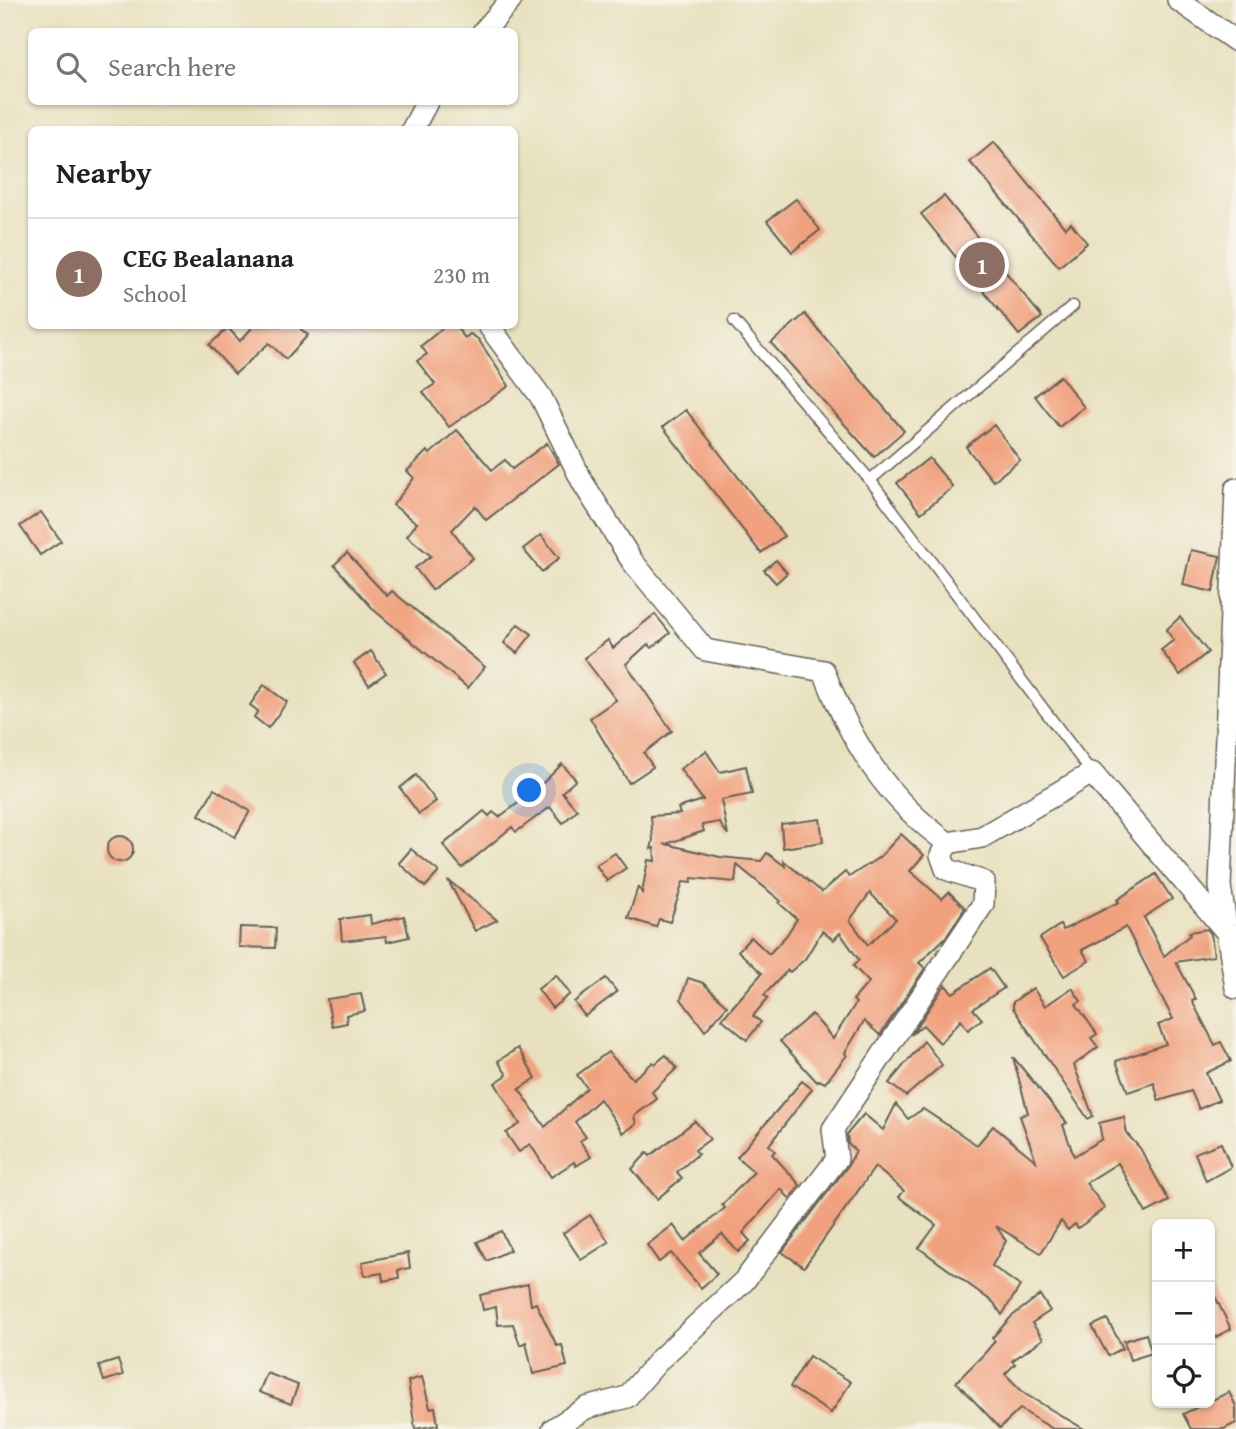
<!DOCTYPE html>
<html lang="en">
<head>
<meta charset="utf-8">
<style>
  :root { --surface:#fff; --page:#f2f2f2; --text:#202124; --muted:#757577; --line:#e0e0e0; --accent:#1f6fb2 }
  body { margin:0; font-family:"Gentium Book Plus",serif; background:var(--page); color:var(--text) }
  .controls { position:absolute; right:21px; bottom:21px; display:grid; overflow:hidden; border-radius:10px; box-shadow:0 2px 5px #0004 }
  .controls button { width:63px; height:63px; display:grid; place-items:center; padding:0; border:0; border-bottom:2px solid var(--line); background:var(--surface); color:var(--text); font:35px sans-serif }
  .you { position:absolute; left:530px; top:791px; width:24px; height:24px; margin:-18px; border:5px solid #fff; border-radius:50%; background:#1a73e8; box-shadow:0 0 0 10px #1a73e833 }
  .badge { display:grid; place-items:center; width:46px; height:46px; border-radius:50%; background:var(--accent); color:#fff; font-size:23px; font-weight:700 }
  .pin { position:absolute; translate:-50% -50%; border:4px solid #fff; box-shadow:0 2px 7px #0006 }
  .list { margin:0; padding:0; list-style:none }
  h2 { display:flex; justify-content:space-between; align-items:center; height:91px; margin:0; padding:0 28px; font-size:30px }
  h2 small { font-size:23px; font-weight:400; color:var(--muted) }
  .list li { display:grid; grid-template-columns:46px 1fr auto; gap:21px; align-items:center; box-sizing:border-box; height:112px; padding:0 28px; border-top:2px solid var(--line) }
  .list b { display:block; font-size:26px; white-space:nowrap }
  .list p { margin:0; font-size:23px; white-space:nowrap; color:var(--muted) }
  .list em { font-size:23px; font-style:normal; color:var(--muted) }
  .icon { flex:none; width:38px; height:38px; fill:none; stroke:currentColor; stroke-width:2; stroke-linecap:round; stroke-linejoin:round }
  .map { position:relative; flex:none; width:1236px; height:1429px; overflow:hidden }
  .search { position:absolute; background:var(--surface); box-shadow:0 2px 5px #0004; left:28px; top:28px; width:490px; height:77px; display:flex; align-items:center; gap:18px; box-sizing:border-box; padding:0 24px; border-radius:10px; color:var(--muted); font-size:26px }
  .panel { position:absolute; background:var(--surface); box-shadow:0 2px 5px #0004; left:28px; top:126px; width:490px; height:203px; border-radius:10px }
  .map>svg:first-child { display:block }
  .building { fill:#f1a17e; fill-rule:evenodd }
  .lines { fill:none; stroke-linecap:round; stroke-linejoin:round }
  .lane-casing { stroke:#636155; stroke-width:13 }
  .street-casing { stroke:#636155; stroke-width:24 }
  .lane { stroke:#fff; stroke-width:10 }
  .street { stroke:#fff; stroke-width:21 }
</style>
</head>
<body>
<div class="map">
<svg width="1236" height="1429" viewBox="0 0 1236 1429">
  <rect width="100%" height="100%" fill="#f7f3e8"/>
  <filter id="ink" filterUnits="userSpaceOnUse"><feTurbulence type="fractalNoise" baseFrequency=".0143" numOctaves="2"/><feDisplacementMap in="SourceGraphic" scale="14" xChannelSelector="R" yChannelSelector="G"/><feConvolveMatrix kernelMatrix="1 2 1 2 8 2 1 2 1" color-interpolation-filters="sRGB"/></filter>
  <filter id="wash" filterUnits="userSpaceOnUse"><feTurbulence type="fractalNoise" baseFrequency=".00686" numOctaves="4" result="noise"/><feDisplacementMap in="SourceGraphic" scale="28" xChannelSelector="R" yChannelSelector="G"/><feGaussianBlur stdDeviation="1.57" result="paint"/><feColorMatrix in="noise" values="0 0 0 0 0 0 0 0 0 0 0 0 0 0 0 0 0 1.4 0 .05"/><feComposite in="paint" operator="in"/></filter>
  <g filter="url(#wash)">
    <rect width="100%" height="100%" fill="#e8e1bf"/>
    <g id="blocks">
      <!-- building -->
      <g class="building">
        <polygon points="994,142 1065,228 1071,223 1087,243 1059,267 970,162"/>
        <polygon points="944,196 1042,317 1019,335 921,214"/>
        <polygon points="796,199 820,230 792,252 767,221"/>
        <polygon points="805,314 904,431 874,457 771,343"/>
        <polygon points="250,326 297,326 308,335 286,359 269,343 235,374 209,345 228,328 240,341 252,328"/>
        <polygon points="445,326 455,326 465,338 470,334 478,339 509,386 449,427 423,392 435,384 417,361 427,354 421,346"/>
        <polygon points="1060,376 1084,407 1059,427 1035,396"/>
        <polygon points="686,410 784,536 761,553 663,427"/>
        <polygon points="994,425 1020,460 993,481 966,447"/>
        <polygon points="457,430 492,470 505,460 512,469 547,443 559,464 486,520 475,506 452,530 473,558 432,590 415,568 431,556 407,536 417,523 393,505 414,478 407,471 427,451 430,454"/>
        <polygon points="929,458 953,487 921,513 897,483"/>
        <polygon points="41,512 61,541 40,555 20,526"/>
        <polygon points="541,535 559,558 542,572 523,549"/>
        <polygon points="1191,550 1220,556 1213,592 1183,585"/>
        <polygon points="347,553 387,596 392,591 485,667 468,688 375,611 334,565"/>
        <polygon points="776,560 787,573 776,583 764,570"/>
        <polygon points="655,614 670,633 652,648 648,644 626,664 672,731 644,753 653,767 629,783 590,718 616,700 584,658 608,640 613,648"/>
        <polygon points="1180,617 1208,652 1180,675 1161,650 1174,640 1166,630"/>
        <polygon points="518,624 532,634 517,653 504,643"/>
        <polygon points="371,651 386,673 369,685 354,663"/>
        <polygon points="264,685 287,702 268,728 254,717 258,711 250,705"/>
        <path d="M706,751L720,772L746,766L752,794L721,800L728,835L719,822L702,825L704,831L666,844L720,857L761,861L767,853L785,866L784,861L822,892L845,872L849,877L881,856L901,834L924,855L910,871L942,899L949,892L965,908L946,937L919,963L925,968L880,1035L864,1021L845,1053L847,1055L825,1083L819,1080L817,1082L780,1041L812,1014L833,1039L856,1003L853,1000L869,982L853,966L859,960L840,933L834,940L822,931L805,959L790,972L788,970L764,995L768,998L753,1016L761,1022L747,1040L722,1019L762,973L738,951L751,937L769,954L786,936L797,919L779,903L781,901L737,865L735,882L692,878L691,883L683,882L670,922L659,919L656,927L628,918L638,887L642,893L648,860L655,861L654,848L651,849L653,841L651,816L680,814L678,808L703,800L680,769ZM870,893L896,919L868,945L850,920Z"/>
        <polygon points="562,764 576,780 562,792 577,810 563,823 550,807 516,832 512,827 462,868 443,845 484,811 489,816 493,812 499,817 535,791"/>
        <polygon points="416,775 436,801 419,814 400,788"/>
        <polygon points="214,789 250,811 235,837 199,815"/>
        <polygon points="820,819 823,842 783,848 781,824"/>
        <circle cx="120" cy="849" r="13"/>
        <polygon points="411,849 439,872 425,887 399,863"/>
        <polygon points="615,853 626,868 607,881 596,865"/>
        <polygon points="1156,874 1172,899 1144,917 1164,956 1190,935 1189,932 1207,929 1211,934 1214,956 1176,962 1196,999 1192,1001 1215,1045 1221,1042 1231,1061 1206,1073 1219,1100 1199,1109 1191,1091 1159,1101 1154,1083 1128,1092 1116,1061 1166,1044 1158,1025 1173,1019 1126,927 1082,950 1089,961 1064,976 1040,938 1060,925 1063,930 1119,902 1117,900"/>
        <polygon points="448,880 497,920 475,931"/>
        <polygon points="370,915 371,924 404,916 409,937 387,942 386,936 342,941 340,919"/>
        <polygon points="240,927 276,928 275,948 239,947"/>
        <polygon points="990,968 1004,988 973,1009 982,1019 968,1030 961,1020 940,1043 923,1025 911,1035 945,985 953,993"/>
        <polygon points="556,975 570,994 552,1008 538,989"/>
        <polygon points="606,978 617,992 585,1016 574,1002"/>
        <polygon points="688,978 703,983 727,1006 705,1031 681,999"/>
        <polygon points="1033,988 1045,1006 1072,988 1081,1001 1076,1004 1097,1034 1091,1038 1098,1047 1074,1065 1093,1116 1088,1119 1013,1008 1013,1002"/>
        <polygon points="361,994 365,1011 346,1015 347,1023 332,1026 327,999"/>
        <polygon points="924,1041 942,1065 906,1096 889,1083"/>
        <polygon points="518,1048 536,1078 519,1089 545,1127 587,1088 577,1075 608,1052 633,1079 653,1062 655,1064 666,1055 677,1068 652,1092 657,1099 634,1116 636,1124 623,1133 600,1099 575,1122 586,1137 580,1141 591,1157 576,1166 574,1162 551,1177 530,1144 519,1152 506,1133 520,1124 495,1083 507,1075 498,1061"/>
        <polygon points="1013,1057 1067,1123 1063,1125 1074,1156 1102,1139 1099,1123 1124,1117 1127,1134 1140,1148 1169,1201 1146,1213 1118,1163 1086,1183 1105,1208 1078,1228 1075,1224 1068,1230 1061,1221 1041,1253 996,1226 1006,1241 992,1266 1020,1286 1002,1315 994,1303 919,1248 936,1225 899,1197 904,1191 875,1167 804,1267 782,1252 847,1167 856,1151 848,1144 847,1134 864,1114 883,1130 896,1104 908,1119 923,1109 977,1145 993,1126 1036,1161 1020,1116 1028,1113"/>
        <polygon points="802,1081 812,1089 769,1145 775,1151 772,1154 800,1185 790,1199 781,1189 743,1233 750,1241 738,1252 722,1234 699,1253 717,1274 701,1288 671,1253 659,1262 647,1245 673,1225 685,1241 725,1208 722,1205 754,1172 737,1157"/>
        <polygon points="695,1121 710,1139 695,1150 698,1154 677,1172 682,1178 657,1199 632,1169 647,1153 650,1156"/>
        <polygon points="1221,1143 1231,1167 1206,1181 1195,1153"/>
        <polygon points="590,1215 609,1242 581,1260 563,1233"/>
        <polygon points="501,1231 510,1250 487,1261 477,1242"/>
        <polygon points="408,1253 410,1268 398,1270 399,1278 383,1281 382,1273 365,1276 362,1262"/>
        <polygon points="528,1284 531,1305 536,1303 557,1346 562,1345 567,1366 533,1374 526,1342 520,1345 513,1324 498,1325 496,1307 483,1310 480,1295"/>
        <polygon points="1210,1286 1231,1329 1210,1340"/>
        <polygon points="1040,1295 1050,1311 1032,1323 1043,1339 1012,1361 1015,1364 1005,1374 1025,1394 1084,1429 1053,1429 1020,1409 1000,1428 956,1382 984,1354 995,1341 992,1338 1011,1317"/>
        <polygon points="1107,1319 1123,1348 1108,1356 1092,1326"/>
        <polygon points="1146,1334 1152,1353 1130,1360 1124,1341"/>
        <polygon points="809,1356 851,1382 831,1413 790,1387"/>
        <polygon points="118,1360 123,1375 104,1381 99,1366"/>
        <polygon points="267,1373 298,1385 291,1404 259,1392"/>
        <polygon points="422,1377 430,1408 435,1407 438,1425 415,1429 408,1381"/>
        <polygon points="1229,1392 1236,1406 1236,1423 1224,1429 1191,1429 1183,1414"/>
      </g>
    </g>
  </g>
  <g filter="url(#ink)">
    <use href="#blocks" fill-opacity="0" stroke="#636155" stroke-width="2"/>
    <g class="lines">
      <!-- lane casing -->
      <g class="lane-casing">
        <g id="lane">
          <polyline points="1073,306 870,480 1092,773"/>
          <polyline points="734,321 870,480"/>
        </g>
      </g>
      <!-- street casing -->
      <g class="street-casing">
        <g id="street">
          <polyline points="1178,0 1236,41"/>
          <polyline points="483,32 511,0"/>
          <polyline points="412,130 427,102"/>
          <path d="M489,326L541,397L583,483L632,561L705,650L824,671C850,741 887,800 948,843L982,837L1092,773L1230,936"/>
          <polyline points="1236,489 1220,886 1236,988"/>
          <polyline points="553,1429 586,1408 627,1397 660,1359 744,1281 837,1159 833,1129 983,904 984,882 946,869 941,855 948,843"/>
        </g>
      </g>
      <!-- lane -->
      <use href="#lane" class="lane"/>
      <!-- street -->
      <use href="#street" class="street"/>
    </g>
  </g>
</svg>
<div class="controls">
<button>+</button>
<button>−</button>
<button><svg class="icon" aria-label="locate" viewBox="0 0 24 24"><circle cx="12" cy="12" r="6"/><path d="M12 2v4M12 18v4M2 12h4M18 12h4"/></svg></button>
</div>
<div class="you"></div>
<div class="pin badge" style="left:982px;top:265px;background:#8d6e63">1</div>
<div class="search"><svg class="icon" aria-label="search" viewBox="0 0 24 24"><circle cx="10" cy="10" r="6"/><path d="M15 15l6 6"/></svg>Search here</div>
<section class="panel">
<h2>Nearby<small></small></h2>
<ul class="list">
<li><span class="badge" style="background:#8d6e63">1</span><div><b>CEG Bealanana</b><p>School</p></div><em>230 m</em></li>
</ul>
</section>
</div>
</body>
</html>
